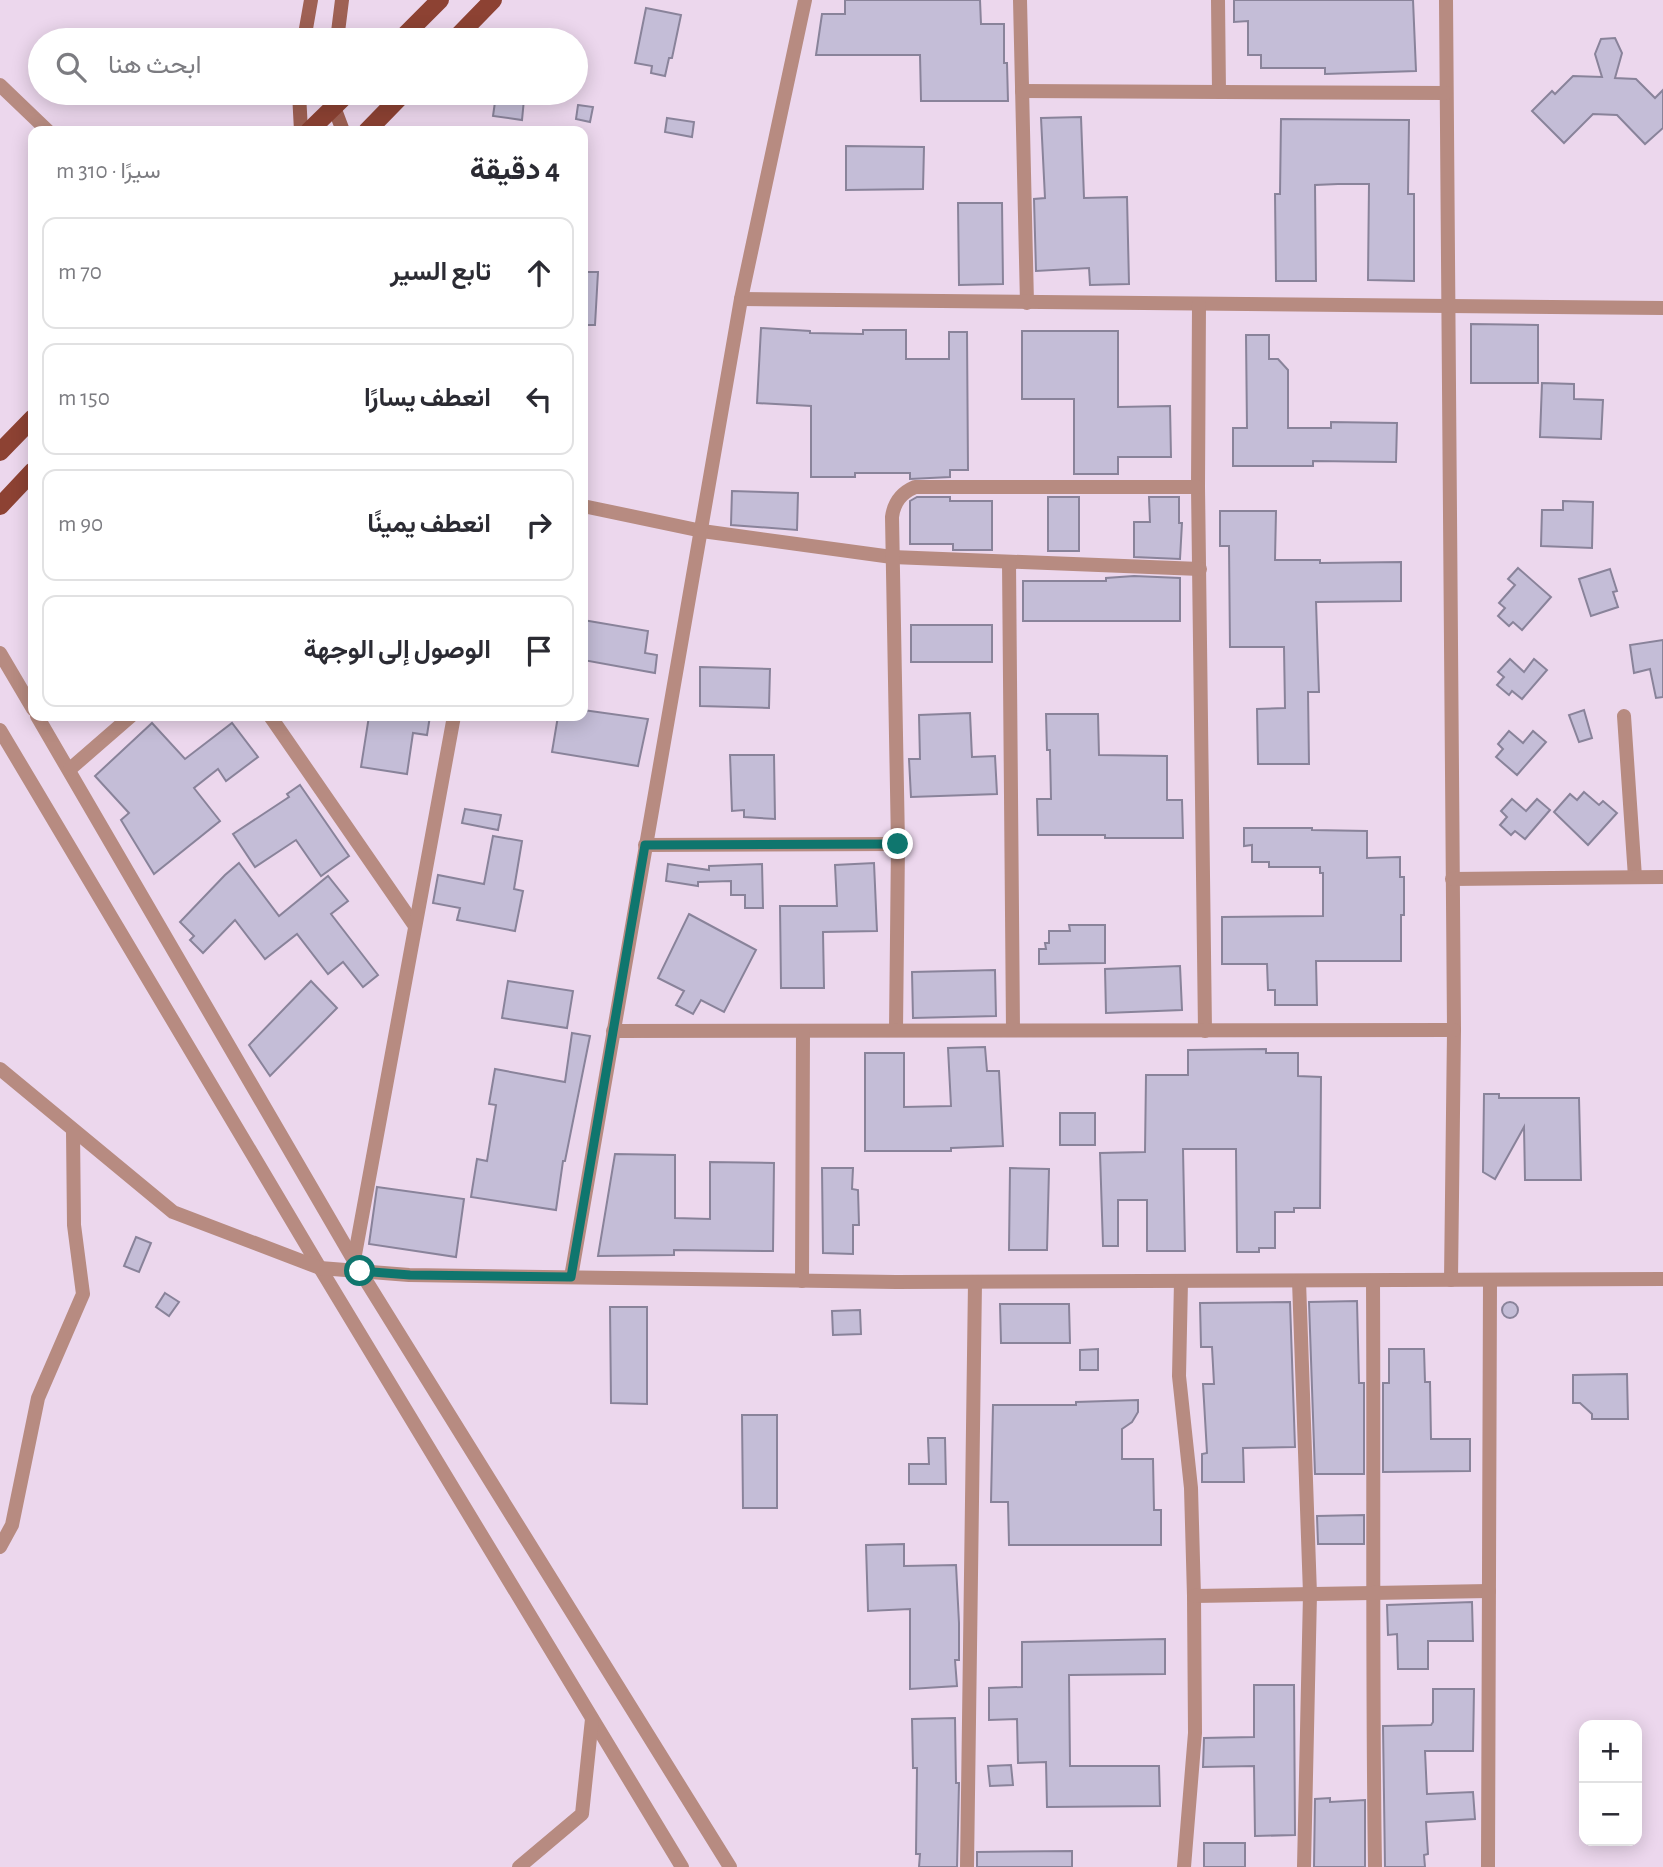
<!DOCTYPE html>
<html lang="ar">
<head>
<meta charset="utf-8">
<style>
  :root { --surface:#fff; --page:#f7f7f7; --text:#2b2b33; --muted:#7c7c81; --line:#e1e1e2 }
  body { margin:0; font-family:"Alegreya Sans",Vazirmatn,sans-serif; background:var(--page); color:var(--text); direction:rtl }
  .controls { position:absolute; right:21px; bottom:21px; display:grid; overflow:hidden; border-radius:14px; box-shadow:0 4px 18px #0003 }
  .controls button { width:63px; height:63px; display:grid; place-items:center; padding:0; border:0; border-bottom:2px solid var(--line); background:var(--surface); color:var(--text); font:35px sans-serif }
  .stop { position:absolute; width:21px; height:21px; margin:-16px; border:5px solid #0f766e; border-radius:50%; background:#fff }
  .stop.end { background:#0f766e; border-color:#fff; box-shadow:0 2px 7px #0008 }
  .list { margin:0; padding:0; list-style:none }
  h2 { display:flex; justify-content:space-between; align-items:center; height:91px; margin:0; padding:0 28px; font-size:30px }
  h2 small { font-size:23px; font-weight:400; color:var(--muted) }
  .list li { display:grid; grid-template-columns:46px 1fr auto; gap:21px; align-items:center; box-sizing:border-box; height:112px; margin:0 14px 14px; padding:0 14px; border:2px solid var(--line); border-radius:14px }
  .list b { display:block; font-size:26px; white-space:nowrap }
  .list em { font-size:23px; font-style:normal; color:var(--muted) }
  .icon { flex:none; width:38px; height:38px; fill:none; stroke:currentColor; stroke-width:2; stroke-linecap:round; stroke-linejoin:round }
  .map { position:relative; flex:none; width:1663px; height:1867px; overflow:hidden; direction:ltr }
  .search { position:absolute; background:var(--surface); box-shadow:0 4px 18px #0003; left:28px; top:28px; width:560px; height:77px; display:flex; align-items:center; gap:18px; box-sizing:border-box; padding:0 24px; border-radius:38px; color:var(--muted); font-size:26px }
  .panel { position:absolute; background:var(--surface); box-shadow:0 4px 18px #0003; left:28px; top:126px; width:560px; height:595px; border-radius:14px; direction:rtl }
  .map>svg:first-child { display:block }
  .building { fill:#c4bdd7; stroke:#89839a; stroke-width:2 }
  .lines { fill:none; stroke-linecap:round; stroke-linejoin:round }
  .street { stroke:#b78b81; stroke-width:14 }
  .secondary { stroke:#9f6154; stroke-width:14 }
  .primary { stroke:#8d4233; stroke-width:18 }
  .route { stroke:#0f766e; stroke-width:9 }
</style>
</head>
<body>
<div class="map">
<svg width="1663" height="1867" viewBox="0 0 1663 1867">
  <rect width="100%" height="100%" fill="#ecd7ed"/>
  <!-- building -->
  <g class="building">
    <polygon points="845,0 980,0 981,24 1004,24 1004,63 1007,63 1008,101 921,101 920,55 816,55 822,14 845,14"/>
    <polygon points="1234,0 1413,0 1416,71 1325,74 1325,68 1261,68 1261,55 1248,55 1248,21 1234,22"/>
    <polygon points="646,8 681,15 672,58 669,58 665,76 651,73 652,66 635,63"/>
    <polygon points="1615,38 1622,53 1615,78 1636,79 1655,98 1663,90 1663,128 1645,144 1617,115 1593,114 1564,143 1532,111 1552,91 1555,94 1573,76 1602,77 1595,54 1601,39"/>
    <polygon points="496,95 524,99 522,120 493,116"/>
    <polygon points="578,105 593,107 590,122 576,119"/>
    <polygon points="1081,117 1084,198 1127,197 1129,284 1090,285 1089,268 1036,271 1034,199 1045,198 1041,118"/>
    <polygon points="667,118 694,122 692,137 665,132"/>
    <polygon points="1281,119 1409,120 1408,194 1414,194 1414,281 1368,280 1369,184 1338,184 1315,185 1316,281 1276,281 1275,194 1280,194"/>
    <polygon points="846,146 924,147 923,189 846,190"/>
    <polygon points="958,203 1002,203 1003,284 959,285"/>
    <polygon points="583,272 598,272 595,325 583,325"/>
    <polygon points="1471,324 1538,325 1538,383 1471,383"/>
    <polygon points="761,328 810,331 810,333 863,334 863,330 906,330 906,359 949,359 949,332 967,332 968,470 950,470 950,477 910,479 910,473 855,473 855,477 811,477 811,406 757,403"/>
    <polygon points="1022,331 1118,331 1118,407 1170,406 1171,457 1118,457 1118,474 1074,474 1074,399 1022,399"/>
    <polygon points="1246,335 1269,335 1269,359 1278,359 1288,370 1288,428 1331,428 1331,422 1397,423 1396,462 1313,461 1313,466 1233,466 1233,428 1247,428"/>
    <polygon points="1542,383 1574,384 1574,399 1603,400 1601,439 1540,437"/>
    <polygon points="732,491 798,493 797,530 731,525"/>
    <polygon points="917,497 950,497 950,501 992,501 992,550 953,550 953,544 910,544 910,501"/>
    <rect x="1048" y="497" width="31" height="54"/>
    <polygon points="1149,497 1179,497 1179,523 1182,523 1180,559 1134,557 1134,522 1150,522"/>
    <polygon points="1563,501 1593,502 1592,548 1541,546 1542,510 1563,510"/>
    <polygon points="1220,511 1276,511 1275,560 1320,560 1320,563 1401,562 1401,601 1316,602 1319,692 1308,692 1309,764 1258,764 1257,709 1285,708 1284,647 1230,647 1229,546 1220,546"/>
    <polygon points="1518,568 1551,597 1522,630 1513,622 1509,626 1498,616 1505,608 1499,603 1515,585 1508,579"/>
    <polygon points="1610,569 1617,591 1613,592 1618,607 1591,616 1579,579"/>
    <polygon points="1134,576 1180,578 1180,621 1023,621 1023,581 1106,581 1106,578"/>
    <polygon points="583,620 648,631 645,653 657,655 655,673 583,660"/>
    <rect x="911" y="625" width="81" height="37"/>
    <polygon points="1663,640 1663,697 1656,698 1650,669 1634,673 1630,645"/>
    <polygon points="1510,659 1524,672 1534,659 1547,670 1522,699 1512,691 1509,695 1497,685 1504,677 1498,672"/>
    <polygon points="700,667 770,669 769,708 700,706"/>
    <polygon points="583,710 648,719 638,766 552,752 558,716 583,716"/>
    <polygon points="1584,710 1592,738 1579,742 1569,715"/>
    <polygon points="970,713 972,757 995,756 997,794 911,797 909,759 920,759 919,715"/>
    <polygon points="1046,714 1098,714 1099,755 1167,756 1167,800 1182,800 1183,838 1105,838 1105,835 1038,835 1037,799 1051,799 1050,750 1047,750"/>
    <polygon points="369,716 430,716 427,735 413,733 407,774 361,767"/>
    <polygon points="152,723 185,759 232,723 258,757 226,781 218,769 194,788 220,821 154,874 121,820 129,813 95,776"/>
    <polygon points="1509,731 1523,743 1533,731 1546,742 1517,775 1496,757 1503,749 1498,744"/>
    <polygon points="730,755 774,755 775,819 744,817 744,810 732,811"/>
    <polygon points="300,785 349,856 321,876 296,840 255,867 233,834 289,797 287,794"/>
    <polygon points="1584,792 1599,805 1603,801 1617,813 1588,845 1554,812 1570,794 1577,800"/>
    <polygon points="1512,799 1526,811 1537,799 1550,810 1525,839 1515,831 1511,835 1500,825 1507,817 1501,811"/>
    <polygon points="465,809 501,815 498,830 462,823"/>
    <polygon points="1244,828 1312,828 1312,830 1367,831 1367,858 1400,857 1400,877 1404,877 1404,915 1401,915 1401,961 1316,961 1317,1005 1275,1005 1275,990 1268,990 1267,964 1222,964 1222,917 1323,916 1323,873 1320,873 1320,867 1269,867 1269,862 1252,862 1252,845 1244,846"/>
    <polygon points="493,836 522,841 514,889 523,891 515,931 457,920 460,908 433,903 438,875 484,884"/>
    <polygon points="239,863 279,916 328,876 348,901 331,914 378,975 363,987 343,962 328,974 297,934 265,959 235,920 203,953 190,940 194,936 180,922 225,875"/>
    <polygon points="874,863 877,931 823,932 824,988 781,988 780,906 837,906 835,865"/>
    <polygon points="668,864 709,870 709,866 762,864 763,908 745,908 745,895 731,895 731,881 698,882 698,886 666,881"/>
    <polygon points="689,914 756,950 724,1012 701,1000 693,1014 676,1005 684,991 658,978"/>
    <polygon points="1069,925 1105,925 1105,963 1039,964 1039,949 1046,949 1045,943 1049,943 1049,931 1070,931"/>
    <polygon points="1180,966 1182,1010 1106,1013 1105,969"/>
    <polygon points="995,970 996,1016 913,1018 912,972"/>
    <polygon points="311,981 337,1008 270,1076 249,1045"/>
    <polygon points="508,981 573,991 567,1028 502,1018"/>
    <polygon points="572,1033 590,1036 565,1161 563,1161 556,1210 471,1197 477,1159 487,1161 496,1105 489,1104 495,1069 565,1082"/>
    <polygon points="985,1047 987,1071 999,1071 1003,1146 951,1148 951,1151 865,1151 865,1053 904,1053 904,1107 951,1106 948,1048"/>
    <polygon points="1266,1049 1266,1053 1298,1053 1298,1076 1321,1077 1320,1208 1294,1208 1294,1212 1275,1212 1275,1248 1259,1248 1259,1252 1237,1252 1236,1149 1183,1149 1185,1251 1147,1251 1147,1200 1118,1200 1118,1246 1103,1246 1100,1153 1145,1152 1146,1075 1188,1075 1188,1050"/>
    <polygon points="1484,1094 1499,1094 1499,1098 1579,1098 1581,1180 1525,1180 1524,1127 1495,1179 1483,1172"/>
    <rect x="1060" y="1113" width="35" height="32"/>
    <polygon points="615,1154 675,1155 675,1218 710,1219 710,1162 774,1163 773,1251 674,1250 674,1255 598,1256"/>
    <polygon points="822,1168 853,1168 852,1189 858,1190 859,1225 853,1225 853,1254 823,1253"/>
    <polygon points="1010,1168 1049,1169 1047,1250 1009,1250"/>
    <polygon points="377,1187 464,1199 456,1257 369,1244"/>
    <polygon points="136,1237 151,1243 139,1272 124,1266"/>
    <polygon points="165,1293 179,1302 169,1316 156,1307"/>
    <polygon points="1357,1301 1359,1383 1364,1383 1364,1474 1315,1474 1309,1302"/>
    <polygon points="1290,1302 1295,1447 1243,1448 1244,1482 1202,1482 1202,1454 1207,1453 1203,1384 1214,1384 1212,1347 1201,1347 1200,1303"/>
    <circle cx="1510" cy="1310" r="8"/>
    <polygon points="1000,1304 1069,1304 1070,1343 1001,1343"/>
    <polygon points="610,1307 647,1307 647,1404 611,1403"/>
    <polygon points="860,1310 861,1334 833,1335 832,1311"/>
    <polygon points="1098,1349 1098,1370 1080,1370 1080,1350"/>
    <polygon points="1389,1349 1424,1349 1425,1382 1430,1382 1431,1439 1470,1439 1470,1471 1383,1472 1383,1383 1389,1383"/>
    <polygon points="1627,1374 1628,1419 1592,1419 1592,1414 1580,1403 1573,1403 1573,1375"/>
    <polygon points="1138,1400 1138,1412 1132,1422 1122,1429 1122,1459 1153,1459 1154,1510 1161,1510 1161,1545 1009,1545 1008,1502 991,1502 993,1405 1076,1405 1076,1402"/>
    <polygon points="742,1415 777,1415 777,1508 743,1508"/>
    <polygon points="928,1438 945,1438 946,1484 909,1484 909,1464 929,1464"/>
    <polygon points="1364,1515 1364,1544 1318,1544 1317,1516"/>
    <polygon points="904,1544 904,1566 956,1565 959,1623 959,1660 955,1660 957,1686 910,1689 910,1609 868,1611 866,1545"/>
    <polygon points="1472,1602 1473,1641 1428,1641 1428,1669 1398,1669 1397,1634 1388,1635 1387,1605"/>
    <polygon points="1165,1639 1165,1674 1069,1675 1070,1766 1159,1766 1160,1806 1047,1807 1046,1762 1018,1763 1017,1719 989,1720 989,1688 1022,1687 1022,1642"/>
    <polygon points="1254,1685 1294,1685 1295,1835 1255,1836 1254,1766 1203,1767 1204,1738 1254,1737"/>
    <polygon points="1433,1689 1474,1689 1473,1751 1425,1751 1427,1794 1473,1792 1475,1819 1426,1822 1428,1854 1424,1855 1425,1867 1385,1867 1383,1726 1431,1725 1433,1722"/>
    <polygon points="955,1718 956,1783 959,1783 957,1867 919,1867 920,1854 916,1854 917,1768 913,1768 912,1719"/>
    <polygon points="1011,1765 1013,1785 990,1786 988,1766"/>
    <polygon points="1330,1798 1330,1802 1365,1800 1365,1867 1314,1867 1315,1799"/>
    <rect x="1204" y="1843" width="41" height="24"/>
    <polygon points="1072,1851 1072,1867 977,1867 977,1852"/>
  </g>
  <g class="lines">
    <!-- street -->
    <g class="street">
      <polyline points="1020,0 1027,303"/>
      <polyline points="1218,0 1219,92"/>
      <polyline points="1446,0 1454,1030 1451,1280"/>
      <polyline points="0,85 48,131"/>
      <polyline points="1022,91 1446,93"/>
      <polyline points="741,299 1663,308"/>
      <polyline points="1199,304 1198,487 1205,1031"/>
      <polyline points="583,506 702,531 892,557 1200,569"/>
      <polyline points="1009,562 1013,1030"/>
      <polyline points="0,653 33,709"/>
      <polyline points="37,716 360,1271 730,1867"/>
      <polyline points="270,716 415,926"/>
      <polyline points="1624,716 1635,877"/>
      <polyline points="0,730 320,1268 682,1867"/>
      <polyline points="70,769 131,716"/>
      <polyline points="645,845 898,844"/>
      <polyline points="1452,879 1663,877"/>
      <path d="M896,1030L898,844L892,517C894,502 901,493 915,487H1198"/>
      <polyline points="613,1031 1454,1030"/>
      <polyline points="0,1069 173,1212 320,1268 409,1275 896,1282 1663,1279"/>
      <polyline points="354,1260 454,716"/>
      <polyline points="571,1277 741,299 805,0"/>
      <polyline points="802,1281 803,1031"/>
      <polyline points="1181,1281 1179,1376 1191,1488 1194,1596 1195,1733 1184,1867"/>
      <polyline points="1299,1281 1310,1594 1304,1867"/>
      <path d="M1373,1281C1374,1476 1372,1672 1375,1867"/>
      <polyline points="0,1547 12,1525 38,1398 83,1294 74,1225 73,1131"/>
      <polyline points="1194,1596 1489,1591"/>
      <polyline points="519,1867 582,1814 592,1719"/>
      <polyline points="967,1867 975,1282"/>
      <polyline points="1488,1867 1490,1280"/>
    </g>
    <!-- secondary -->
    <g class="secondary">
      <polyline points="304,40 311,0"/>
      <polyline points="337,40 342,0"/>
      <polyline points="299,93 301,131"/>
      <polyline points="334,93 334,107 343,131"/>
    </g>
    <!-- primary -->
    <g class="primary">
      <polyline points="400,40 440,0"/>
      <polyline points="454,40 493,0"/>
      <polyline points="309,131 348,93"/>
      <polyline points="367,131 404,93"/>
      <polyline points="0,452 33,418"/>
      <polyline points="0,506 33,471"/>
    </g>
  </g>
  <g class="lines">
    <!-- route -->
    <polyline class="route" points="360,1271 410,1275 571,1277 645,845 898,844"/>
  </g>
</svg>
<div class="controls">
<button>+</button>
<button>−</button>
</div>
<div class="stop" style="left:360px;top:1271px"></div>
<div class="stop end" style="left:898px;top:844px"></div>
<div class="search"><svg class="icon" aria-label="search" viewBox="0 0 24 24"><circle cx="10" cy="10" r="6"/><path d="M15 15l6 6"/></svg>ابحث هنا</div>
<section class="panel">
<h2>4 دقيقة<small>سيرًا · 310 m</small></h2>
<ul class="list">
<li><svg class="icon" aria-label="ahead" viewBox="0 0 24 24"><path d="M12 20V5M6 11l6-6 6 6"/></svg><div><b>تابع السير</b></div><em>70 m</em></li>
<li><svg class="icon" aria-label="left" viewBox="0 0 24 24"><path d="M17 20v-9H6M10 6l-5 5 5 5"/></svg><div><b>انعطف يسارًا</b></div><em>150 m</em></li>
<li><svg class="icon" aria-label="right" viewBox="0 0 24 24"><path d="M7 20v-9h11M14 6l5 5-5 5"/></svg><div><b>انعطف يمينًا</b></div><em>90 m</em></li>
<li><svg class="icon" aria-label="arrive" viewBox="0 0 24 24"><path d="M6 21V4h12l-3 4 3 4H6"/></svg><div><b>الوصول إلى الوجهة</b></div></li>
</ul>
</section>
</div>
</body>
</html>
